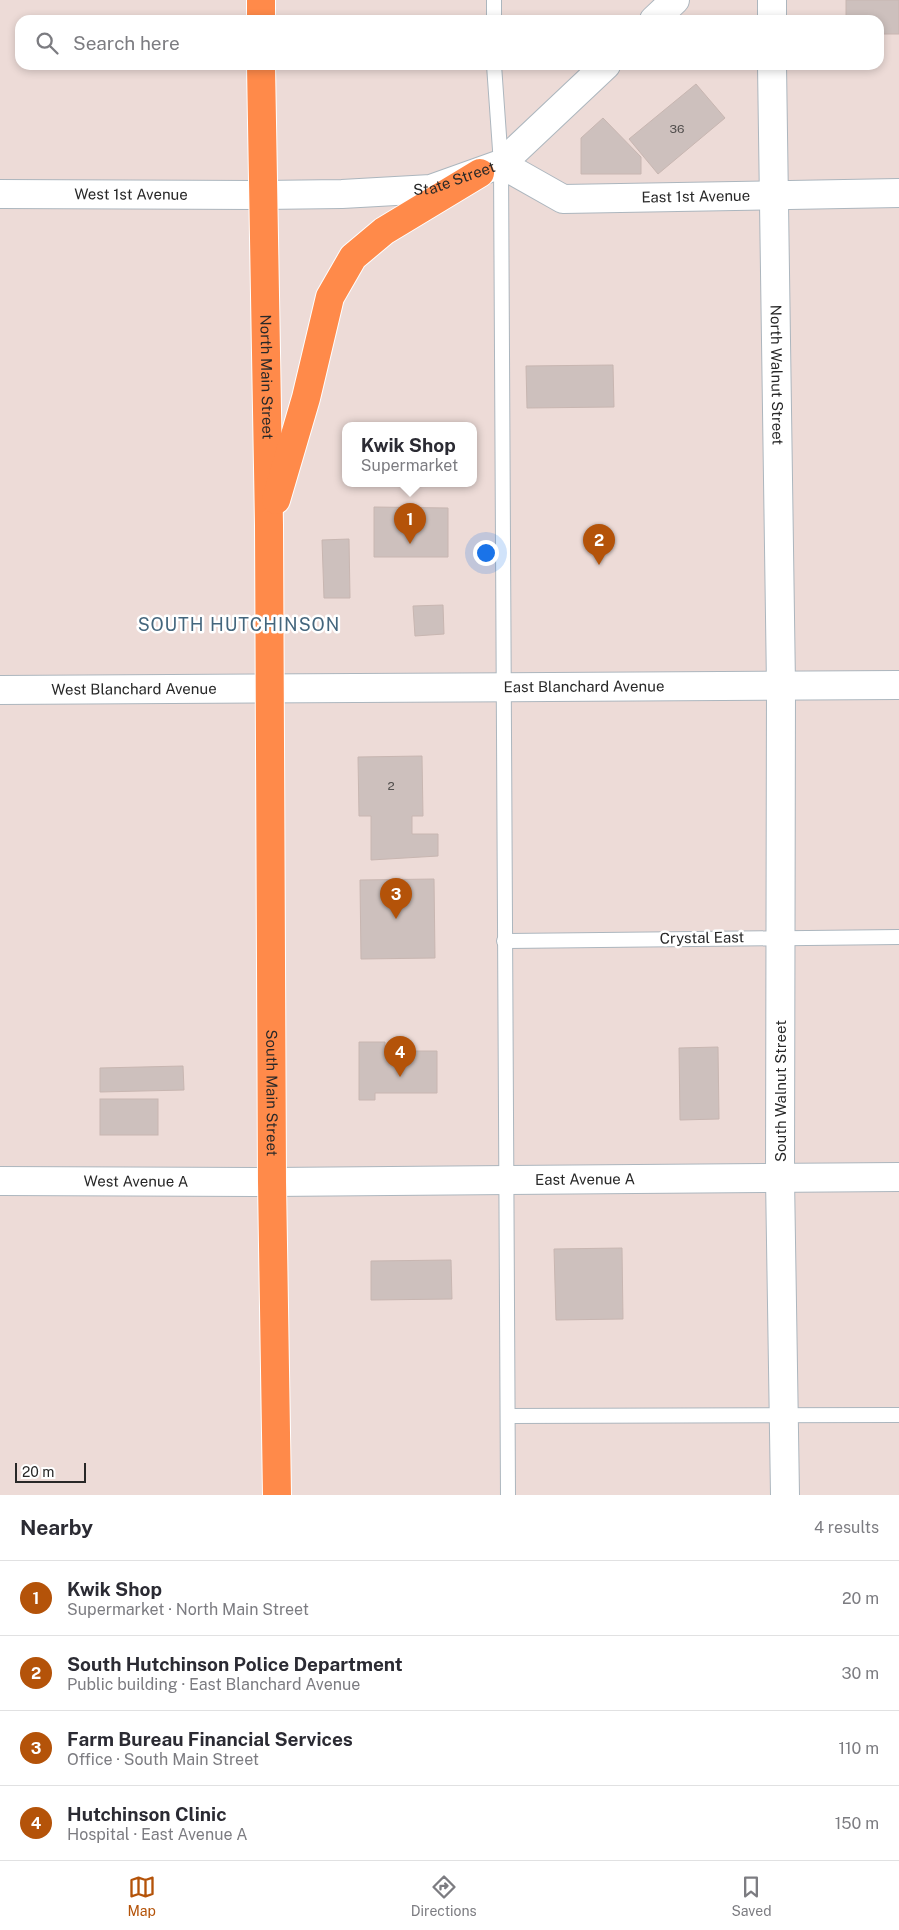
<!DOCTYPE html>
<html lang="en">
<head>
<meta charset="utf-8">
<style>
  :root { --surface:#fff; --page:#f7f7f7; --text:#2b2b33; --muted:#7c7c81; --line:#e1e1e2; --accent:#b45309 }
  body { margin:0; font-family:"Public Sans",sans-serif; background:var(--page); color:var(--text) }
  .scale { position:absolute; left:15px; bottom:12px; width:71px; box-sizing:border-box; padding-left:5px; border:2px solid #282828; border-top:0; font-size:14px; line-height:18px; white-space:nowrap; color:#282828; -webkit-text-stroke:4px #fff; paint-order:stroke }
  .you { position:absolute; left:485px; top:552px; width:18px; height:18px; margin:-12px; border:4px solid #fff; border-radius:50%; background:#1a73e8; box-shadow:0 0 0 8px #1a73e833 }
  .badge { display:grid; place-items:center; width:32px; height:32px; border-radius:50%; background:var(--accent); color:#fff; font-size:16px; font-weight:700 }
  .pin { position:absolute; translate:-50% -41px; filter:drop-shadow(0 1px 2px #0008) }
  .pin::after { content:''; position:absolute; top:26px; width:18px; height:15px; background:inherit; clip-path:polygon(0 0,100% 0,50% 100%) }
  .popup { position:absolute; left:342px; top:422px; width:135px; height:65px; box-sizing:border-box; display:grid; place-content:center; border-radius:10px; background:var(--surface); filter:drop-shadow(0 1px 4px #0005); font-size:16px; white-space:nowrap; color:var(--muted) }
  .popup b { font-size:19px; color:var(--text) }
  .popup::after { content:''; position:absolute; left:50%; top:100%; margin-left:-10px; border:10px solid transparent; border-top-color:var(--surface) }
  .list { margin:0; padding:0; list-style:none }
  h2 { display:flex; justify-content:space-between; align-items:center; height:65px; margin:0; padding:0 20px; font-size:21px }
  h2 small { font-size:16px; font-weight:400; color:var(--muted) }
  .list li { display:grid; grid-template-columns:32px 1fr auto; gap:15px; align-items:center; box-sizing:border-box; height:75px; padding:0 20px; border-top:1px solid var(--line) }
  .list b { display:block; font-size:19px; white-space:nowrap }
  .list p { margin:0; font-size:16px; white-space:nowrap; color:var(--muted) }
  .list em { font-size:16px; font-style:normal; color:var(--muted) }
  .icon { flex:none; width:28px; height:28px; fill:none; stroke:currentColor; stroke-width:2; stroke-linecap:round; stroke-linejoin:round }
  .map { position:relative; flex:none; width:899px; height:1495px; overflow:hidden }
  .search { position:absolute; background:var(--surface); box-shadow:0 2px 8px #0003; left:15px; right:15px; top:15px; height:55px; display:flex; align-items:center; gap:12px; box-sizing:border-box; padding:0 18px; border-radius:15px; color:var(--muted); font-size:19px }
  .sheet { height:365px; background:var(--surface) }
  nav { display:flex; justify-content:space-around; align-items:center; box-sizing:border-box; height:70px; border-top:1px solid var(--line); background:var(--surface); font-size:14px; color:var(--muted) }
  nav a { display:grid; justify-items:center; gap:2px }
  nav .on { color:var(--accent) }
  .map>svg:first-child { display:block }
  .building { fill:#cdc0bd; stroke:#c8b6b1 }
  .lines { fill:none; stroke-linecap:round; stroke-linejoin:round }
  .service-casing { stroke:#acb6be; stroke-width:16 }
  .minor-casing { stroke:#acb6be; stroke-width:30 }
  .tertiary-casing { stroke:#acb6be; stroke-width:30 }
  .primary-casing { stroke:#fff; stroke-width:30 }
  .service { stroke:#fff; stroke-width:14 }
  .minor { stroke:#fff; stroke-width:28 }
  .tertiary { stroke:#fff; stroke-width:28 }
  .primary { stroke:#ff8a4a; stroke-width:28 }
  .labels { text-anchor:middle; stroke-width:5; stroke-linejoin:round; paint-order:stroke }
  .number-label { font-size:12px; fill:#514e4d }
  .street-label { font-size:15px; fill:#282828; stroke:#fff }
  .quarter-label { font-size:18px; letter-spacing:1px; fill:#44667d; stroke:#fff }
</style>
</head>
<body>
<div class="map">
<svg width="899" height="1495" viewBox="0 0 899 1495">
  <rect width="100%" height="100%" fill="#eddbd7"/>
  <!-- building -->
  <g class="building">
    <polygon points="846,0 899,0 899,34 879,34 879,20 846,20"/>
    <polygon points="696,84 725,118 658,174 629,139"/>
    <polygon points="603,118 641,157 641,174 581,174 581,138"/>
    <polygon points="613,365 614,407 527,408 526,366"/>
    <polygon points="374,507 448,508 448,557 374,557"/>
    <polygon points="349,539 350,598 324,598 322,540"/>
    <polygon points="443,605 444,634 415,636 413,606"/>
    <polygon points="422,756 423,816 412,816 412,834 438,834 438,856 371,860 371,816 359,816 358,757"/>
    <polygon points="434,879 435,958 361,959 360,880"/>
    <polygon points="359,1042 385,1042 385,1051 437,1051 437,1093 375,1093 375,1100 359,1100"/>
    <polygon points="718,1047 719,1119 680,1120 679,1048"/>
    <polygon points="183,1066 184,1090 100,1092 100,1068"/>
    <rect x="100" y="1099" width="58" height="36"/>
    <polygon points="622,1248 623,1319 556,1320 554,1249"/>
    <polygon points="451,1260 452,1299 371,1300 371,1261"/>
  </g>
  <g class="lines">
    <!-- service casing -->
    <g class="service-casing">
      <g id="service">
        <polyline points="494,20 494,0"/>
        <polyline points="494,65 501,164 508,1495"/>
        <polyline points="504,941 899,937"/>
        <polyline points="508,1416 899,1415"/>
      </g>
    </g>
    <!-- minor casing -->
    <g class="minor-casing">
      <g id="minor">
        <polyline points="772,0 772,20"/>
        <path id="s1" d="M772,65L781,686L780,1178L785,1495"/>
        <path id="s2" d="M501,164L563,199L899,193"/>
        <path id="s3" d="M0,194L262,195"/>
        <path id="s4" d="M0,1181L272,1182L899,1177"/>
      </g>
    </g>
    <!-- tertiary casing -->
    <g class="tertiary-casing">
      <g id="tertiary">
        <polyline points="654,20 675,0"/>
        <path id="s5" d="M262,195L342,194L431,189L501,164L606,65"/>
        <path id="s6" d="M0,690L899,685"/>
      </g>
    </g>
    <!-- primary casing -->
    <g class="primary-casing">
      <g id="primary">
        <polyline points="261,0 261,20"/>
        <path id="s7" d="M261,65L269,525L272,1182L277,1495"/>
        <polyline points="276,500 306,398 330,297 353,257 384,231 480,173"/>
      </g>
    </g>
    <!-- service -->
    <use href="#service" class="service"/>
    <!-- minor -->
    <use href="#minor" class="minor"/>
    <!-- tertiary -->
    <use href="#tertiary" class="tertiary"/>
    <!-- primary -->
    <use href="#primary" class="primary"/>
  </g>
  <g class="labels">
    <!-- number labels -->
    <g class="number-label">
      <text x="677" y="133">36</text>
      <text x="391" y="790">2</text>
    </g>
    <!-- street labels -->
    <g class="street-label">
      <text dy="5" stroke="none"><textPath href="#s5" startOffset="194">State Street</textPath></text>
      <text dy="5" stroke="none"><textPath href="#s3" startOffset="131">West 1st Avenue</textPath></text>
      <text dy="5" stroke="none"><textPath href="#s2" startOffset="204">East 1st Avenue</textPath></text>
      <text dy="5" stroke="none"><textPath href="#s1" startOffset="310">North Walnut Street</textPath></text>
      <text dy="5" stroke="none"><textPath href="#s7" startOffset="312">North Main Street</textPath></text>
      <text dy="5" stroke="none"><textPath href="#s6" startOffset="584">East Blanchard Avenue</textPath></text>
      <text dy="5" stroke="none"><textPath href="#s6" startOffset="134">West Blanchard Avenue</textPath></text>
      <text transform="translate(702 938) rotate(-1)" y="5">Crystal East</text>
      <text transform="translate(781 1091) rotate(-90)" y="5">South Walnut Street</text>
      <text dy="5" stroke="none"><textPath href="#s7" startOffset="1028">South Main Street</textPath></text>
      <text dy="5" stroke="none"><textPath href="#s4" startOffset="585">East Avenue A</textPath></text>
      <text dy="5" stroke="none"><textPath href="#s4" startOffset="136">West Avenue A</textPath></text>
    </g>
    <!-- quarter labels -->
    <g class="quarter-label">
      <text x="239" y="631">SOUTH HUTCHINSON</text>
    </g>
  </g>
</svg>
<div class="scale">20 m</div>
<div class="you"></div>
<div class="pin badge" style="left:410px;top:544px">1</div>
<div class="popup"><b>Kwik Shop</b>Supermarket</div>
<div class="pin badge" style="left:599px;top:565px">2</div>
<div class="pin badge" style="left:396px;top:919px">3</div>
<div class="pin badge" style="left:400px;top:1077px">4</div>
<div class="search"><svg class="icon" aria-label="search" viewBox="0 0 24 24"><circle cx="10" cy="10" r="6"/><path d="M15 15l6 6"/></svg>Search here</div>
</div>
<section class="sheet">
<h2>Nearby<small>4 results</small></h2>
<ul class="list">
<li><span class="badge">1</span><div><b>Kwik Shop</b><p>Supermarket · North Main Street</p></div><em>20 m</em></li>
<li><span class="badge">2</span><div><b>South Hutchinson Police Department</b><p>Public building · East Blanchard Avenue</p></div><em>30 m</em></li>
<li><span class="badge">3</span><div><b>Farm Bureau Financial Services</b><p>Office · South Main Street</p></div><em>110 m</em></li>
<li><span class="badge">4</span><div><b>Hutchinson Clinic</b><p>Hospital · East Avenue A</p></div><em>150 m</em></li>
</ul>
</section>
<nav>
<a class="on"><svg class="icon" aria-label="map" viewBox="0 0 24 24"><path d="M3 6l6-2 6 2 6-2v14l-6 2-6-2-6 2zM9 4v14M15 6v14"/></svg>Map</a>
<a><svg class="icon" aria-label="directions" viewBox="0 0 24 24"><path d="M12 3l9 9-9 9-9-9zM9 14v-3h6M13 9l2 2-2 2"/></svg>Directions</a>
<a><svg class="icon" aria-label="saved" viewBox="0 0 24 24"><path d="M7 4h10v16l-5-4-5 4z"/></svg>Saved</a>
</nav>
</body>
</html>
